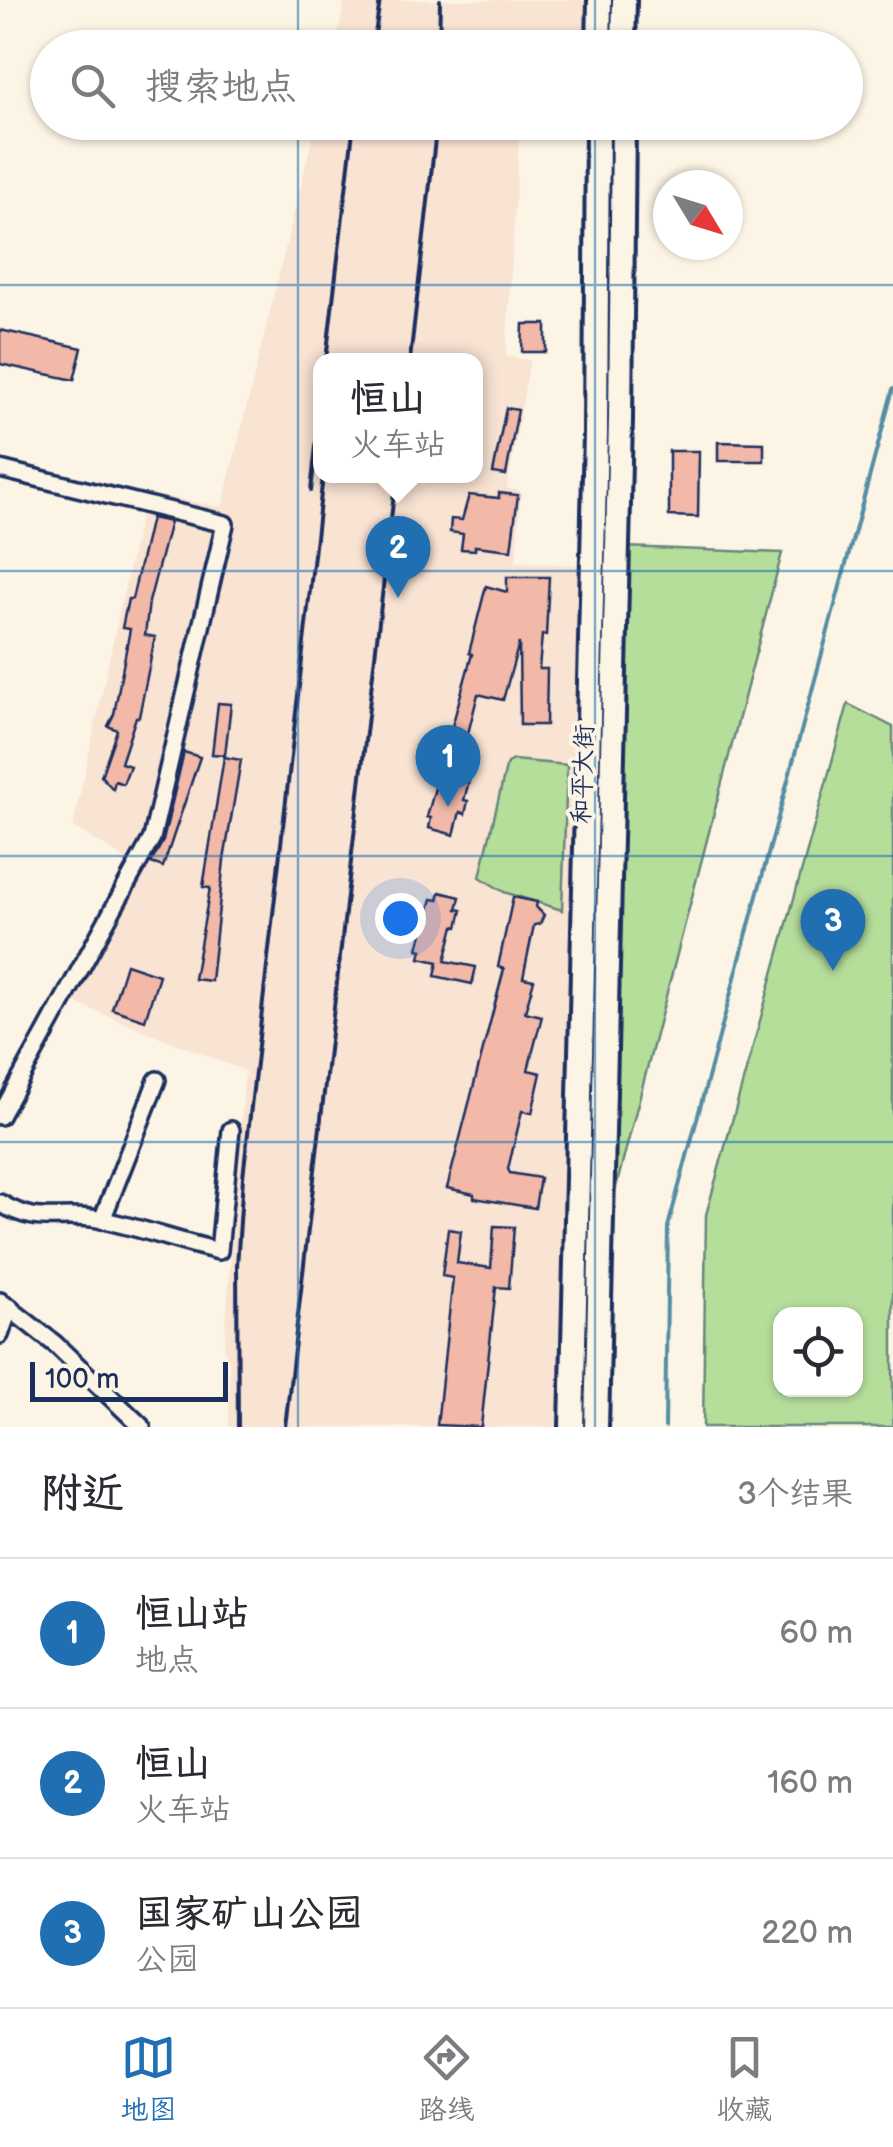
<!DOCTYPE html>
<html lang="zh">
<head>
<meta charset="utf-8">
<style>
  :root { --surface:#fff; --page:#f7f7f7; --text:#2b2b33; --muted:#7c7c81; --line:#e1e1e2; --accent:#1f6fb2 }
  body { margin:0; font-family:"Balsamiq Sans","LXGW WenKai TC",sans-serif; background:var(--page); color:var(--text) }
  .controls { position:absolute; right:30px; bottom:30px; display:grid; overflow:hidden; border-radius:20px; box-shadow:0 2px 8px #0004 }
  .controls button { width:90px; height:90px; display:grid; place-items:center; padding:0; border:0; border-bottom:2px solid var(--line); background:var(--surface); color:var(--text); font:50px sans-serif }
  .compass { position:absolute; left:653px; top:170px; width:90px; height:90px; border-radius:50%; background:var(--surface); box-shadow:0 2px 8px #0004; rotate:128deg }
  .scale { position:absolute; left:30px; bottom:25px; width:198px; box-sizing:border-box; padding-left:10px; border:5px solid #1b2f5e; border-top:0; font-size:28px; line-height:35px; white-space:nowrap; color:#1b2f5e; -webkit-text-stroke:8px #fcf5e5; paint-order:stroke }
  .you { position:absolute; left:400px; top:918px; width:35px; height:35px; margin:-25px; border:8px solid #fff; border-radius:50%; background:#1a73e8; box-shadow:0 0 0 15px #1a73e833 }
  .badge { display:grid; place-items:center; width:65px; height:65px; border-radius:50%; background:var(--accent); color:#fff; font-size:32px; font-weight:700 }
  .pin { position:absolute; translate:-50% -82px; filter:drop-shadow(0 2px 5px #0008) }
  .pin::after { content:''; position:absolute; top:52px; width:35px; height:30px; background:inherit; clip-path:polygon(0 0,100% 0,50% 100%) }
  .popup { position:absolute; left:313px; top:353px; width:170px; height:130px; box-sizing:border-box; display:grid; place-content:center; border-radius:20px; background:var(--surface); filter:drop-shadow(0 2px 8px #0005); font-size:32px; white-space:nowrap; color:var(--muted) }
  .popup b { font-size:38px; color:var(--text) }
  .popup::after { content:''; position:absolute; left:50%; top:100%; margin-left:-20px; border:20px solid transparent; border-top-color:var(--surface) }
  .list { margin:0; padding:0; list-style:none }
  h2 { display:flex; justify-content:space-between; align-items:center; height:130px; margin:0; padding:0 40px; font-size:42px }
  h2 small { font-size:32px; font-weight:400; color:var(--muted) }
  .list li { display:grid; grid-template-columns:65px 1fr auto; gap:30px; align-items:center; box-sizing:border-box; height:150px; padding:0 40px; border-top:2px solid var(--line) }
  .list b { display:block; font-size:38px; white-space:nowrap }
  .list p { margin:0; font-size:32px; white-space:nowrap; color:var(--muted) }
  .list em { font-size:32px; font-style:normal; color:var(--muted) }
  .icon { flex:none; width:55px; height:55px; fill:none; stroke:currentColor; stroke-width:2; stroke-linecap:round; stroke-linejoin:round }
  .map { position:relative; flex:none; width:893px; height:1427px; overflow:hidden }
  .search { position:absolute; background:var(--surface); box-shadow:0 2px 8px #0004; left:30px; right:30px; top:30px; height:110px; display:flex; align-items:center; gap:25px; box-sizing:border-box; padding:0 35px; border-radius:55px; color:var(--muted); font-size:38px }
  .sheet { height:580px; background:var(--surface) }
  nav { display:flex; justify-content:space-around; align-items:center; box-sizing:border-box; height:140px; border-top:2px solid var(--line); background:var(--surface); font-size:28px; color:var(--muted) }
  nav a { display:grid; justify-items:center; gap:5px }
  nav .on { color:var(--accent) }
  .map>svg:first-child { display:block }
  .built { fill:#f9e3d3; fill-rule:evenodd }
  .green { fill:#b6de9b; stroke:#68867c; stroke-width:2.5; fill-rule:evenodd }
  .lines { fill:none; stroke-linecap:round; stroke-linejoin:round }
  .stream { stroke:#558da5; stroke-width:4 }
  .building { fill:#f2b9a9; stroke:#1b2f5e; stroke-width:2.5 }
  .minor-casing { stroke:#1b2f5e; stroke-width:22 }
  .secondary-casing { stroke:#1b2f5e; stroke-width:30 }
  .minor { stroke:#fcf5e5; stroke-width:15 }
  .secondary { stroke:#fcf5e5; stroke-width:22 }
  .rail { stroke:#1b2f5e; stroke-width:4 }
  .grid { fill:none; stroke:#1f6fb2; stroke-width:2.5; stroke-opacity:0.55 }
  .labels { text-anchor:middle; stroke-width:8; stroke-linejoin:round; paint-order:stroke }
  .street-label { font-size:25px; fill:#1b2f5e; stroke:#fcf5e5 }
</style>
</head>
<body>
<div class="map">
<svg width="893" height="1427" viewBox="0 0 893 1427">
  <rect width="100%" height="100%" fill="#fcf5e5"/>
  <filter id="ink" filterUnits="userSpaceOnUse"><feTurbulence type="fractalNoise" baseFrequency=".01" numOctaves="2"/><feDisplacementMap in="SourceGraphic" scale="20" xChannelSelector="R" yChannelSelector="G"/><feConvolveMatrix kernelMatrix="1 2 1 2 8 2 1 2 1" color-interpolation-filters="sRGB"/></filter>
  <g filter="url(#ink)">
    <!-- built -->
    <g class="built">
      <polygon points="345,0 588,0 587,47 335,47"/>
      <path d="M316,123H520L506,356L530,360L507,488L521,491L516,562L578,565L558,1427H229V1361L224,1348L245,1071L73,1002L145,871L73,827L145,493L222,507ZM320,360H476V476H320Z"/>
    </g>
    <!-- green -->
    <g class="green">
      <polygon points="625,547 782,553 608,1218"/>
      <path d="M848,704L893,727V1427H703L706,1215ZM780,1314H856V1390H780Z"/>
      <polygon points="513,760 567,765 562,910 504,892 480,877 507,763"/>
    </g>
    <g class="lines">
      <!-- stream -->
      <polyline class="stream" points="665,1427 668,1227 893,389"/>
    </g>
    <!-- building -->
    <g class="building">
      <polygon points="523,324 546,324 546,352 522,352"/>
      <polygon points="0,330 82,348 74,380 0,364"/>
      <polygon points="506,408 518,410 506,475 493,473"/>
      <polygon points="718,442 764,443 764,461 718,461"/>
      <polygon points="669,451 699,451 698,517 669,516"/>
      <polygon points="499,493 518,495 511,550 475,546 475,550 461,549 463,534 450,532 451,519 462,520 469,495 499,498"/>
      <polygon points="151,518 170,522 149,602 145,635 155,637 139,717 136,717 121,763 130,766 123,784 115,781 113,789 101,776 117,730 108,726 114,714 130,629 122,628 128,599 132,599"/>
      <polygon points="507,577 549,577 546,635 542,635 539,669 547,669 546,725 520,725 519,643 503,700 478,694 458,773 470,777 464,800 468,801 465,814 460,812 454,835 429,828 431,818 427,817 472,654 469,653 486,586 507,592"/>
      <polygon points="218,703 231,704 225,755 212,754"/>
      <polygon points="184,752 200,757 163,867 151,863 163,841"/>
      <polygon points="224,757 241,760 224,860 211,981 194,979 210,888 203,887"/>
      <polygon points="440,892 460,897 457,909 462,910 458,927 454,926 445,961 476,967 472,984 435,976 438,962 420,958 422,950 418,949 422,933 432,899 438,900"/>
      <polygon points="513,897 537,902 536,907 544,915 540,924 534,925 523,978 534,980 525,1012 542,1016 528,1070 541,1073 532,1113 522,1111 508,1169 510,1173 540,1178 535,1208 474,1198 474,1194 447,1188 504,969 498,967"/>
      <polygon points="126,964 159,975 145,1020 112,1009"/>
      <polygon points="494,1226 514,1227 509,1288 496,1287 481,1427 437,1425 453,1278 442,1276 448,1229 461,1231 457,1263 491,1268"/>
    </g>
    <g class="lines">
      <!-- minor casing -->
      <g class="minor-casing">
        <g id="minor">
          <polyline points="0,469 225,524 152,838 0,1116"/>
          <path d="M0,1203C40,1227 58,1212 98,1219C139,1227 179,1242 219,1251L231,1130"/>
          <polyline points="102,1220 157,1080"/>
          <polyline points="0,1301 55,1344 142,1427"/>
          <polyline points="0,1335 10,1307"/>
        </g>
      </g>
      <!-- secondary casing -->
      <g class="secondary-casing">
        <g id="secondary">
          <polyline points="599,48 600,0"/>
          <polyline points="623,48 624,0"/>
          <polyline points="572,1427 596,433 598,122"/>
          <polyline points="596,1427 620,419 623,122"/>
        </g>
      </g>
      <!-- minor -->
      <use href="#minor" class="minor"/>
      <!-- secondary -->
      <use href="#secondary" class="secondary"/>
      <!-- rail -->
      <g class="rail">
        <polyline points="373,48 380,0"/>
        <polyline points="439,48 440,0"/>
        <polyline points="326,360 354,122"/>
        <polyline points="410,360 437,122"/>
        <polyline points="311,491 320,411"/>
        <polyline points="238,1427 237,1266 243,1177 323,476"/>
        <polyline points="285,1427 396,476"/>
      </g>
    </g>
  </g>
  <!-- grid -->
  <path class="grid" d="M298,0V48M595,0V48M298,122V1427M595,122V1427M0,285H893M0,571H893M0,856H893M0,1142H893"/>
  <g class="labels">
    <!-- street labels -->
    <g class="street-label">
      <text transform="translate(582 774) rotate(-88)" y="9">和平大街</text>
    </g>
  </g>
</svg>
<div class="controls">
<button><svg class="icon" aria-label="locate" viewBox="0 0 24 24"><circle cx="12" cy="12" r="6"/><path d="M12 2v4M12 18v4M2 12h4M18 12h4"/></svg></button>
</div>
<svg class="compass" viewBox="-18 -18 36 36"><path d="M0-13l5 13h-10z" fill="#e53935"/><path d="M0 13l5-13h-10z" fill="#7c7c81"/></svg>
<div class="scale">100 m</div>
<div class="you"></div>
<div class="pin badge" style="left:448px;top:807px">1</div>
<div class="pin badge" style="left:398px;top:598px">2</div>
<div class="popup"><b>恒山</b>火车站</div>
<div class="pin badge" style="left:833px;top:971px">3</div>
<div class="search"><svg class="icon" aria-label="search" viewBox="0 0 24 24"><circle cx="10" cy="10" r="6"/><path d="M15 15l6 6"/></svg>搜索地点</div>
</div>
<section class="sheet">
<h2>附近<small>3个结果</small></h2>
<ul class="list">
<li><span class="badge">1</span><div><b>恒山站</b><p>地点</p></div><em>60 m</em></li>
<li><span class="badge">2</span><div><b>恒山</b><p>火车站</p></div><em>160 m</em></li>
<li><span class="badge">3</span><div><b>国家矿山公园</b><p>公园</p></div><em>220 m</em></li>
</ul>
</section>
<nav>
<a class="on"><svg class="icon" aria-label="map" viewBox="0 0 24 24"><path d="M3 6l6-2 6 2 6-2v14l-6 2-6-2-6 2zM9 4v14M15 6v14"/></svg>地图</a>
<a><svg class="icon" aria-label="directions" viewBox="0 0 24 24"><path d="M12 3l9 9-9 9-9-9zM9 14v-3h6M13 9l2 2-2 2"/></svg>路线</a>
<a><svg class="icon" aria-label="saved" viewBox="0 0 24 24"><path d="M7 4h10v16l-5-4-5 4z"/></svg>收藏</a>
</nav>
</body>
</html>
